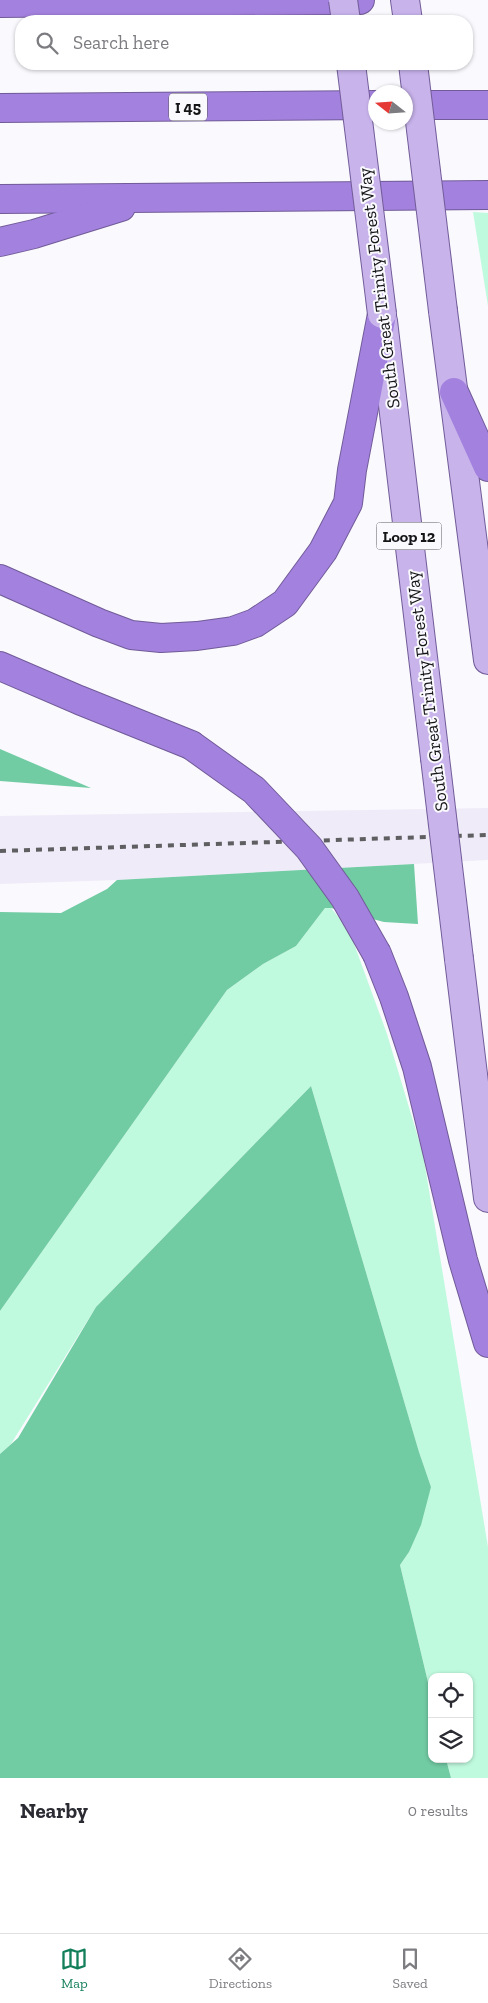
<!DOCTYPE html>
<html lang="en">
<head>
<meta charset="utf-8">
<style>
  :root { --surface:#fff; --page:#f7f7f7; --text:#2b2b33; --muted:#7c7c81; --line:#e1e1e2; --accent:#137f5a }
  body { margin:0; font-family:"Zilla Slab",serif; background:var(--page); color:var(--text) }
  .controls { position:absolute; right:15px; bottom:15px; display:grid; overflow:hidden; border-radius:10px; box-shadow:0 1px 4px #0004 }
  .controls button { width:45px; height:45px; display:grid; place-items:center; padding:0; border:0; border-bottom:1px solid var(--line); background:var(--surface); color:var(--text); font:25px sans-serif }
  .compass { position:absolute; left:368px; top:85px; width:45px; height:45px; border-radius:50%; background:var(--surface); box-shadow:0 1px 4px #0004; rotate:287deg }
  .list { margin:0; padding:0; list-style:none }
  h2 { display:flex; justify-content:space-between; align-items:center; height:65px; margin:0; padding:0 20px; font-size:21px }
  h2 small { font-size:16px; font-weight:400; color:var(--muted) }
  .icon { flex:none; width:28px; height:28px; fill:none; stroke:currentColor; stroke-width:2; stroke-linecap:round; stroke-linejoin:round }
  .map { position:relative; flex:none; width:488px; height:1778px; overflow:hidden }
  .search { position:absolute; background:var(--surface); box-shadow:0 1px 4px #0004; left:15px; right:15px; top:15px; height:55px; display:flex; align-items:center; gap:12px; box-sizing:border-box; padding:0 18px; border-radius:20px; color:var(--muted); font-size:19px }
  .sheet { height:155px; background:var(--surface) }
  nav { display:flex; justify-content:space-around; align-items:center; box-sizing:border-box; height:70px; border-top:1px solid var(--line); background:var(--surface); font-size:14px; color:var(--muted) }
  nav a { display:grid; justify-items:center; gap:2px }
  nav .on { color:var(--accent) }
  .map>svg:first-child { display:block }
  .built { fill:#efebf8 }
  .green { fill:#c0fade }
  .forest { fill:#71cba3 }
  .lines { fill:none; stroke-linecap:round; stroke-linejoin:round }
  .primary-casing { stroke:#715b98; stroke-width:30 }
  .highway-casing { stroke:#715b98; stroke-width:30 }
  .primary { stroke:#c8b3eb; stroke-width:28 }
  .highway { stroke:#a381de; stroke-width:28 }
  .rail { stroke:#5f5f62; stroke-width:4; stroke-dasharray:6 6; stroke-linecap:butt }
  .primary-bridge-casing { stroke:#715b98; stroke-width:30; stroke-linecap:butt }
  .highway-bridge-casing { stroke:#715b98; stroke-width:30; stroke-linecap:butt }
  .primary-bridge { stroke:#c8b3eb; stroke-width:28 }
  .highway-bridge { stroke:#a381de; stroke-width:28 }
  .labels { text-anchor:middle; stroke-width:4; stroke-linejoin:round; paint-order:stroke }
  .shield { fill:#faf9fe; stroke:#5a595c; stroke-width:1 }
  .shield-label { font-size:16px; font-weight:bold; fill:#151517 }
  .street-label { font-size:18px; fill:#151517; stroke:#faf9fe }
</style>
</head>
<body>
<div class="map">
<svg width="488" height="1778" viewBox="0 0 488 1778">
  <rect width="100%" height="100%" fill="#faf9fe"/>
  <!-- built -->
  <polygon class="built" points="488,808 488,860 117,880 0,884 0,816"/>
  <!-- green -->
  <g class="green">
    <polygon points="473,212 488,213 488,306"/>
    <polygon points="325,908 331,908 349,930 387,1034 423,1154 488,1547 488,1778 451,1778 446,1759 469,1759 469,1677 432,1677 432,1699 400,1565 409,1552 431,1487 419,1452 311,1086 96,1307 11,1444 0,1454 0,1311 227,990 263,964 296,946"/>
  </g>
  <!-- forest -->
  <g class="forest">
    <polygon points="0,749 91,788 0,781"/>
    <polygon points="414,864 418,924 384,922 331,908 325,908 296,946 263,964 227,990 0,1311 0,912 61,913 107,889 117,880"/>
    <polygon points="311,1086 419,1452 431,1487 421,1525 409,1552 400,1565 432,1699 432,1759 446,1759 451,1778 0,1778 0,1454 18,1438 96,1307"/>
  </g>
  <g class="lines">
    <!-- primary casing -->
    <g class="primary-casing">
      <g id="primary">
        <polyline points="405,0 408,21"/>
        <polyline points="443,311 488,660"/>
        <polyline points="383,321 435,758"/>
        <polyline points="459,959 488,1198"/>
      </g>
    </g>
    <!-- highway casing -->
    <g class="highway-casing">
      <g id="highway">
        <polyline points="0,3 360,0"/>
        <polyline points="406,105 488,105"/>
        <polyline points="0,108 376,105"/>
        <polyline points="0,199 488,195"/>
        <polyline points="0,242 34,234 121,207"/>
        <polyline points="454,392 488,467"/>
        <polyline points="0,579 99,623 131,635 161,638 197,636 233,631 255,623 285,603 323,551 348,503 352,470 382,314"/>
        <polyline points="0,666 79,700 191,745"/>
        <polyline points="377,954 394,997 417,1067 463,1260 488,1343"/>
      </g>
    </g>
    <!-- primary -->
    <use href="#primary" class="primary"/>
    <!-- highway -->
    <use href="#highway" class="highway"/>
    <!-- rail -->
    <polyline class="rail" points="0,851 488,835"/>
    <!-- primary-bridge casing -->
    <g class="primary-bridge-casing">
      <g id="primary-bridge">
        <polyline points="343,0 346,21"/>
        <polyline points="351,64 382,314"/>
        <polyline points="413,64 443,311"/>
        <polyline points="435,758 459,959"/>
      </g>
    </g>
    <!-- highway-bridge casing -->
    <g class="highway-bridge-casing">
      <polyline id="highway-bridge" points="191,745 254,790 309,848 345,898 377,954"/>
    </g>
    <!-- primary-bridge -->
    <use href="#primary-bridge" class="primary-bridge"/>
    <!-- highway-bridge -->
    <use href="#highway-bridge" class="highway-bridge"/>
  </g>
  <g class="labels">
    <!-- shield labels -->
    <g class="shield">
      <rect x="169" y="93.5" width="38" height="27" rx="4"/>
      <rect x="376.5" y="522.5" width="65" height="27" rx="4"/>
    </g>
    <g class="shield-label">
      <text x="188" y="113">I 45</text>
      <text x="409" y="542">Loop 12</text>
    </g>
    <!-- street labels -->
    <g class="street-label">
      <text transform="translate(379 288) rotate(-97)" y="6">South Great Trinity Forest Way</text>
      <text transform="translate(427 691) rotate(-97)" y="6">South Great Trinity Forest Way</text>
    </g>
  </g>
</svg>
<div class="controls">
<button><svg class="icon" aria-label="locate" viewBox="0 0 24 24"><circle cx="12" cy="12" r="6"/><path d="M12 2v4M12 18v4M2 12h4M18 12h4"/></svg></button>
<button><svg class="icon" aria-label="layers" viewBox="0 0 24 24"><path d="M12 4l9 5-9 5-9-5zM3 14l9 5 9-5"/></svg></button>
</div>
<svg class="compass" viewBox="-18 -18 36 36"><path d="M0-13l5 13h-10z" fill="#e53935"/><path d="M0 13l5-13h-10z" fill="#7c7c81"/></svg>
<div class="search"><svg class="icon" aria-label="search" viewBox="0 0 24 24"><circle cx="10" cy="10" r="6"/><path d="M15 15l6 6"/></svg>Search here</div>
</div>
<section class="sheet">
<h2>Nearby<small>0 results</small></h2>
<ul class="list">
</ul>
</section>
<nav>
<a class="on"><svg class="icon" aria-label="map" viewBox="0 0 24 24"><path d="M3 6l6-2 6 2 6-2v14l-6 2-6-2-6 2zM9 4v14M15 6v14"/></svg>Map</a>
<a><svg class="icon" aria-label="directions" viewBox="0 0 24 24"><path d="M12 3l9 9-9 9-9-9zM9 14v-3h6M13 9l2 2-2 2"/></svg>Directions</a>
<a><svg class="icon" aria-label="saved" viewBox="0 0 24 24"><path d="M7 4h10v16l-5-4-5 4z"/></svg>Saved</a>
</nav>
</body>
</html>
